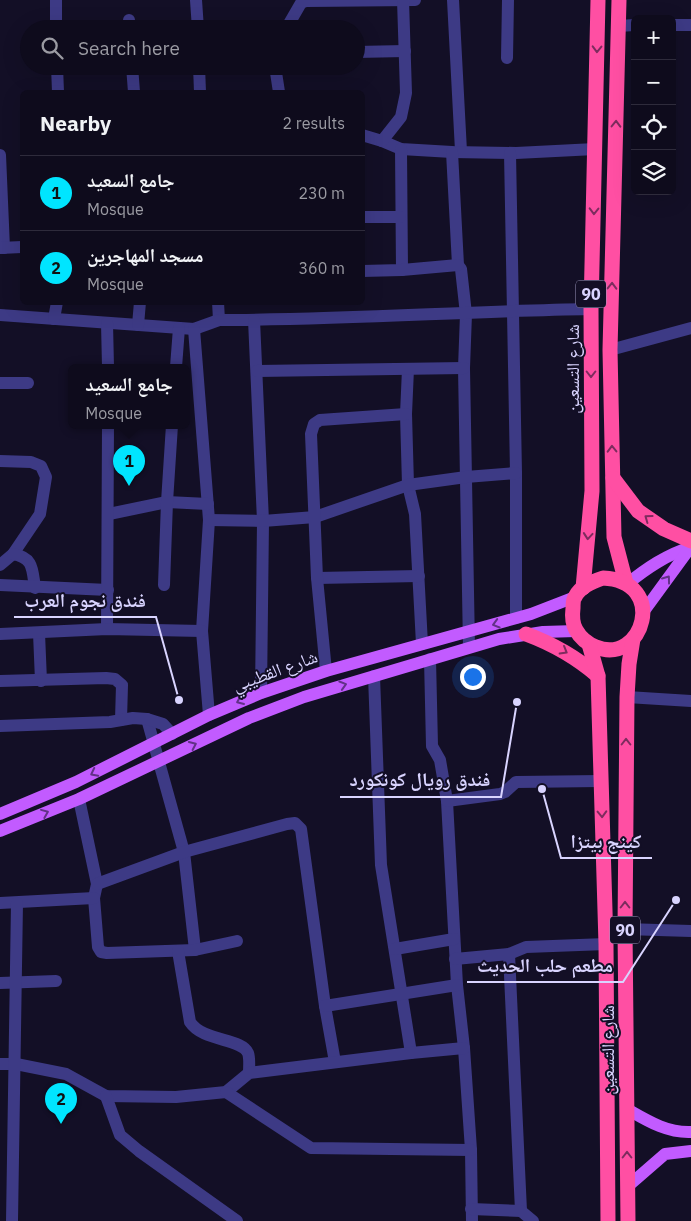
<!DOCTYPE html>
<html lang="en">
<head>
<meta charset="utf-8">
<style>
  :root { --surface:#0e0b1c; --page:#171425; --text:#f1f3f6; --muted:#9b9ba3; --line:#2e2b3b; --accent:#00e5ff }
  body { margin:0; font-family:"IBM Plex Sans","Noto Naskh Arabic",sans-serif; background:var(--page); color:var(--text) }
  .controls { position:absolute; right:15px; top:15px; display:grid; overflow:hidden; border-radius:8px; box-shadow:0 5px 20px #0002 }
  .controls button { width:45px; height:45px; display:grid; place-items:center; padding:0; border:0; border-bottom:1px solid var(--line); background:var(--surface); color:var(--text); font:25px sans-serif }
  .you { position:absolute; left:472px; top:676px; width:18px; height:18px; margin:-12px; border:4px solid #fff; border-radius:50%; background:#1a73e8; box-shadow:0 0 0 8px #1a73e833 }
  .badge { display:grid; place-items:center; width:32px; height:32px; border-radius:50%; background:var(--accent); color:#111; font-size:16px; font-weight:700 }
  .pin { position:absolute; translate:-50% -41px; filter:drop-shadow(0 1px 2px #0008) }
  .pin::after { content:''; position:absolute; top:26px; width:18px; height:15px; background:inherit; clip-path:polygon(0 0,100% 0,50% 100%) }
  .popup { position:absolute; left:68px; top:364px; width:122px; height:65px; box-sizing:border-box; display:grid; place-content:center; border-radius:8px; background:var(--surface); filter:drop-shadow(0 1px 4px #0005); font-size:16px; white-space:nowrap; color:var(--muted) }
  .popup b { font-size:19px; color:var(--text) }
  .popup::after { content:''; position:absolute; left:50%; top:100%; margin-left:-10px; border:10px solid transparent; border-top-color:var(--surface) }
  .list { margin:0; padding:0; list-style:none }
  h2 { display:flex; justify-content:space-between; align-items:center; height:65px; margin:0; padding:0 20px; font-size:21px }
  h2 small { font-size:16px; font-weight:400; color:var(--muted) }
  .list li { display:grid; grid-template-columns:32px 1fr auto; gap:15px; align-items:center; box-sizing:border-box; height:75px; padding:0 20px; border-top:1px solid var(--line) }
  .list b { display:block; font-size:19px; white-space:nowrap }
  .list p { margin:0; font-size:16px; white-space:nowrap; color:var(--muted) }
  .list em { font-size:16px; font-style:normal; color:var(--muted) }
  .icon { flex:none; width:28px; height:28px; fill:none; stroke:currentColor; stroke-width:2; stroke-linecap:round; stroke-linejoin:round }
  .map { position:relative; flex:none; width:691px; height:1221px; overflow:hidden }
  .search { position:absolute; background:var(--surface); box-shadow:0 5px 20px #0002; left:20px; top:20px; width:345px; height:55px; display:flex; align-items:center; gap:12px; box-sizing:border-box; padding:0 18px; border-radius:28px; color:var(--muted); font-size:19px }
  .panel { position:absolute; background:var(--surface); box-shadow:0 5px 20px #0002; left:20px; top:90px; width:345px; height:215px; border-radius:8px }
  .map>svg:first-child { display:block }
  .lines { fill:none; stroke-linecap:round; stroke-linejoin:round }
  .minor { stroke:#3d3a85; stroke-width:12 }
  .major { stroke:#c25bff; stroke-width:12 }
  .highway { stroke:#ff4fa3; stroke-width:15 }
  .oneway { stroke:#7d2c5e }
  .oneway2 { stroke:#623188 }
  .labels { text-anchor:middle; stroke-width:4; stroke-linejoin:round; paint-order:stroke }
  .shield { fill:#130f26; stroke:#9e99be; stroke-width:1 }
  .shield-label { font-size:16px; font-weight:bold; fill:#d9d4ff }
  .street-label { font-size:18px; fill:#d9d4ff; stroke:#130f26 }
  .leader { fill:none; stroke:#d9d4ff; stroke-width:2 }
  .callout-dot { fill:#d9d4ff; stroke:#130f26; stroke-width:2 }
  .callout-label { font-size:19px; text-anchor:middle; font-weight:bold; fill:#d9d4ff; stroke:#130f26; stroke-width:4; stroke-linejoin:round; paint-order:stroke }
</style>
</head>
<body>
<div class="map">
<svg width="691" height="1221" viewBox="0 0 691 1221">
  <rect width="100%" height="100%" fill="#130f26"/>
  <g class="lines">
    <!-- minor -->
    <g class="minor">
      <polyline points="56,0 56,29"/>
      <polyline points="196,0 198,29"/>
      <polyline points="453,0 461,151"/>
      <polyline points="129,20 129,29"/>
      <polyline points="672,25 691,25"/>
      <polyline points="618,26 635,25"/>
      <polyline points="286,29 301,3 306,1 415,0"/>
      <polyline points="356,52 405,51"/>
      <polyline points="507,58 508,0"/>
      <polyline points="57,66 58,92"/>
      <polyline points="132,66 134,92"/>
      <polyline points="199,66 200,92"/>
      <polyline points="275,66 279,92"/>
      <polyline points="362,135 382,141 401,149 452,152 516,153 595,149"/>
      <polyline points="382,141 401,117 406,93 403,0"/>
      <polyline points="401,149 402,270"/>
      <polyline points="452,152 458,265 461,269 466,314 464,368 469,647"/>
      <polyline points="510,153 516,473 516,618"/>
      <polyline points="0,155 4,248"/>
      <polyline points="362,217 400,217"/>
      <polyline points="0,248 22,247"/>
      <polyline points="362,271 402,270 458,265"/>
      <polyline points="218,302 219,320"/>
      <path d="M0,315L194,329L219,320C343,320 467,311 591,309"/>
      <polyline points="54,319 57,302"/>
      <polyline points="254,320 263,521 261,693"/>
      <polyline points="107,323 108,367"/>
      <polyline points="138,325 140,302"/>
      <polyline points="194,329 209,520 202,631 209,715"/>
      <polyline points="610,350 691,328"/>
      <polyline points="176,367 179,328"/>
      <polyline points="408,369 406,414 408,485 415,514 422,644"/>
      <polyline points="257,371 464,368"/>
      <polyline points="0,383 28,383"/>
      <polyline points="0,461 31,462 41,466 46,477 40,514 13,554 0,565"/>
      <polyline points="109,514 167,502 208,504"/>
      <polyline points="209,520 263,521 315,517 408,485 466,477 516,473"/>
      <path d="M13,554C34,558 32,569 35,588"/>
      <polyline points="317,578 419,576"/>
      <polyline points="0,585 108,590"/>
      <polyline points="164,585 167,502 172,425"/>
      <polyline points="107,629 108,425"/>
      <polyline points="39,633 41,681"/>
      <polyline points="0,634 107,629 202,631"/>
      <polyline points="430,659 432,746 440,760 447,801 457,985 464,1048 471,1150 472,1221"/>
      <polyline points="326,671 317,578 311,434 314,424 320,420 406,414"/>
      <polyline points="374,676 381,865 411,1053"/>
      <polyline points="0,681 106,678 115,679 122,685 121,720"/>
      <polyline points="627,697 691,701"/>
      <polyline points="147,719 184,852 195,950"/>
      <polyline points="0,726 110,722 133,718 147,719 163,724 172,734"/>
      <polyline points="79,799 97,884 94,898 98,947 101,952 107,953 195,950 237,941"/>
      <polyline points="447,801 500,794 505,792 516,782 601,781"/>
      <polyline points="97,884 184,852 287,824 295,823 301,829 325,1006 335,1062"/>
      <polyline points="0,903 94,898"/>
      <polyline points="625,929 691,931"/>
      <polyline points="395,949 454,939"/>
      <path d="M178,951L190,1022C203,1042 242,1038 248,1053C250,1058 249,1067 249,1073"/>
      <polyline points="509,954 521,1211"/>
      <polyline points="455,959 509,954 526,947 606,944"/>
      <polyline points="0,983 56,981"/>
      <polyline points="325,1006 457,985"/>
      <polyline points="0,1064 16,1064 66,1074 106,1096 176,1097 226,1092 249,1073 411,1053 464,1048"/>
      <polyline points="226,1092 311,1148 471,1150"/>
      <polyline points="106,1096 120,1135 139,1151 237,1221"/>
      <polyline points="471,1209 521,1211 533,1221"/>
      <polyline points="12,1221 17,903"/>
    </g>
    <!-- major -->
    <g class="major">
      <path d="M627,584C647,568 666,555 691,547"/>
      <polyline points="644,611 690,548"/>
      <polyline points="0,814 76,782 209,715 261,693 326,671 531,614 575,597"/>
      <polyline points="0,831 79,799 249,718 304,697 499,639 543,632 576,631"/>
      <path d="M627,1109C648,1121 667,1133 691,1132"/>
      <polyline points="627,1187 665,1154 691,1151"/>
    </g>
    <!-- highway -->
    <g class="highway">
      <polyline points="619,0 610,350 614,537 626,583"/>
      <polyline points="613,478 638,511 664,529 691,541"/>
      <path d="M603,578C669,581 643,666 596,647C588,644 581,639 576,630C572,623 572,616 573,608C573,605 573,599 575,597C580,586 594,581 603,578Z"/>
      <polyline points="583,588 592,491 591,309 598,0"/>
      <path d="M526,634C553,644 576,657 598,676"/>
      <polyline points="589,644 598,676 606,944 608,1221"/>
      <polyline points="628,1221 625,929 627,697 629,664 633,639"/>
    </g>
  </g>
  <!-- one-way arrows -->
  <defs><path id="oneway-chevron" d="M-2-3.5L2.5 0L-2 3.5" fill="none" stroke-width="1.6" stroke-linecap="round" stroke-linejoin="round" transform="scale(1.25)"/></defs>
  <g class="oneway">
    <use href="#oneway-chevron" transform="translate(597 49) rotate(91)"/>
    <use href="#oneway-chevron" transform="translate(616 124) rotate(-89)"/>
    <use href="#oneway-chevron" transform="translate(594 211) rotate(91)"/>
    <use href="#oneway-chevron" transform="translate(612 286) rotate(-89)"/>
    <use href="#oneway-chevron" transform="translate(591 374) rotate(90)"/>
    <use href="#oneway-chevron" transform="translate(612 449) rotate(-91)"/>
    <use href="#oneway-chevron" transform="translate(648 518) rotate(-144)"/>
    <use href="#oneway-chevron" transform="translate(588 536) rotate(95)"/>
    <use href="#oneway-chevron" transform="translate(564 651) rotate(30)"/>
    <use href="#oneway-chevron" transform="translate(626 742) rotate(-90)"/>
    <use href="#oneway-chevron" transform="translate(602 814) rotate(88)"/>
    <use href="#oneway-chevron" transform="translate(625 905) rotate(-90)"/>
    <use href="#oneway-chevron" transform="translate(627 1155) rotate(-90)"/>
  </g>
  <g class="oneway2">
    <use href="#oneway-chevron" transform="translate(667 579) rotate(-54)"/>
    <use href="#oneway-chevron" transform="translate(496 624) rotate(164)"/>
    <use href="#oneway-chevron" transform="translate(343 685) rotate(-17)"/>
    <use href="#oneway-chevron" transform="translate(240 701) rotate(157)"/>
    <use href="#oneway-chevron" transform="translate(193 745) rotate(-25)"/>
    <use href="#oneway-chevron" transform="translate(94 773) rotate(153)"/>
    <use href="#oneway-chevron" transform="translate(45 813) rotate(-22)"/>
  </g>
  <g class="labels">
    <!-- shield labels -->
    <g class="shield">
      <rect x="576" y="280.5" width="30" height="27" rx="4"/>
      <rect x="610" y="916.5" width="30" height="27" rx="4"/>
    </g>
    <g class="shield-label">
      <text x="591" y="300">90</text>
      <text x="625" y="936">90</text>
    </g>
    <!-- street labels -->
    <g class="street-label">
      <text transform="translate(573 369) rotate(-90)" y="6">شارع التسعين</text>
      <text transform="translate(275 671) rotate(-20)" y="6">شارع القطيبي</text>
      <text transform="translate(608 1050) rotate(-90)" y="6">شارع التسعين</text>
    </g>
  </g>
  <!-- callouts -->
  <path class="leader" d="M179 700L156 617H14M517 702L501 797H340M542 789L561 858H652M676 900L623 982H467"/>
  <g class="callout-dot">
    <circle cx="179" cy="700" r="5"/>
    <circle cx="517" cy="702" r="5"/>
    <circle cx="542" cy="789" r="5"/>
    <circle cx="676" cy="900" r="5"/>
  </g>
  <g class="callout-label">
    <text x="85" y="607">فندق نجوم العرب</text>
    <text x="420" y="786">فندق رويال كونكورد</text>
    <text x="606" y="848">كينج بيتزا</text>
    <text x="545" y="972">مطعم حلب الحديث</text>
  </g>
</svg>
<div class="controls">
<button>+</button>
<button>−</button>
<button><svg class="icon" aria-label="locate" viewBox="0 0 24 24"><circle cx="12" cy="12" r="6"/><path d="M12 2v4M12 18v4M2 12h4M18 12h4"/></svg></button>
<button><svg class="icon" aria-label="layers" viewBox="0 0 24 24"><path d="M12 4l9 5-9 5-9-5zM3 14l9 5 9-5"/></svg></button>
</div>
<div class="you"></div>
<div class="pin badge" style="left:129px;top:486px">1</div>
<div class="popup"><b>جامع السعيد</b>Mosque</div>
<div class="pin badge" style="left:61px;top:1124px">2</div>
<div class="search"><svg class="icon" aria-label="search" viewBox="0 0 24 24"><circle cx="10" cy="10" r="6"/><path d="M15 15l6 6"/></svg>Search here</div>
<section class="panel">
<h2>Nearby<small>2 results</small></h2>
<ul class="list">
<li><span class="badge">1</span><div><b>جامع السعيد</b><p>Mosque</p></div><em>230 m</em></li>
<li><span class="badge">2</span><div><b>مسجد المهاجرين</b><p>Mosque</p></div><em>360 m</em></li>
</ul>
</section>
</div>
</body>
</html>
